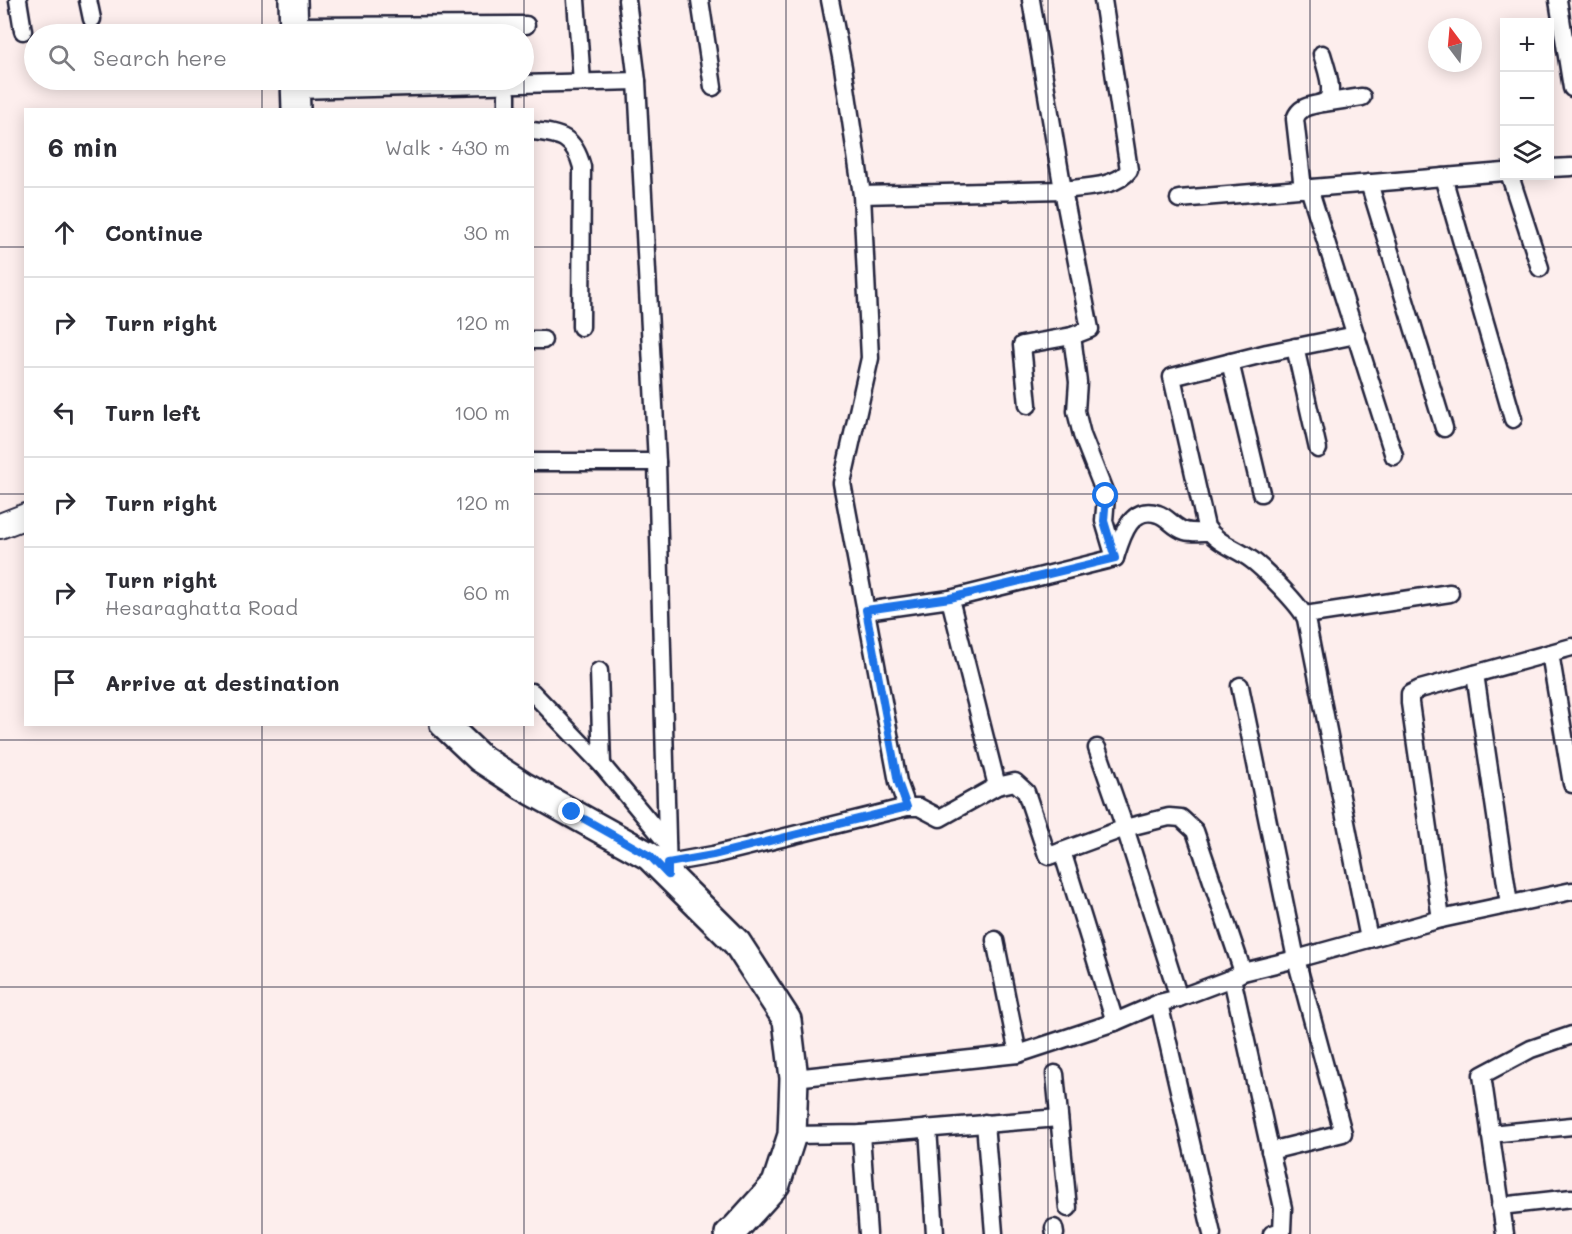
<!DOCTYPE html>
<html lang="en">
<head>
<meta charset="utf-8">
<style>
  :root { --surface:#fff; --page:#f2f2f3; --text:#2b2b33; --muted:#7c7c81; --line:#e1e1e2 }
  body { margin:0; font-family:Mali,sans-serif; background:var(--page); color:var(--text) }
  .controls { position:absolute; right:18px; top:18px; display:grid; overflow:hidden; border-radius:0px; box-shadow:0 3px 15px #0003 }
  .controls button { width:54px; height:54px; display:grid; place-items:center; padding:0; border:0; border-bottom:2px solid var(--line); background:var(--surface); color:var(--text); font:30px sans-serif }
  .compass { position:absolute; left:1428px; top:18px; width:54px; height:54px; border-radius:50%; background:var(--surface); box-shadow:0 3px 15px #0003; rotate:344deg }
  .stop { position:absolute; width:18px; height:18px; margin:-14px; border:4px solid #1a73e8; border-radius:50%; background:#fff }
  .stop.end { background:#1a73e8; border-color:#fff; box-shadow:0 2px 6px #0008 }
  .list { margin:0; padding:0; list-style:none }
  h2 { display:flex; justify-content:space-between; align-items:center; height:78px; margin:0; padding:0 24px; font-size:26px }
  h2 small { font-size:20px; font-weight:400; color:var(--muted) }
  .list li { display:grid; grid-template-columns:39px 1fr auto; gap:18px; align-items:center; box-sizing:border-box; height:90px; padding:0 24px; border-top:2px solid var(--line) }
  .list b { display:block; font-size:22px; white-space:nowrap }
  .list p { margin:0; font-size:20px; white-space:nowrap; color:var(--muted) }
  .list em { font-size:20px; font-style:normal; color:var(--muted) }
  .icon { flex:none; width:33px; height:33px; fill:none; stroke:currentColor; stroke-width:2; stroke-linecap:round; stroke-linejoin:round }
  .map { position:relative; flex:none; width:1572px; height:1234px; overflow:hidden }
  .search { position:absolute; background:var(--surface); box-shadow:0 3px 15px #0003; left:24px; top:24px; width:510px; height:66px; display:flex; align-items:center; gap:15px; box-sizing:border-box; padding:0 21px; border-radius:33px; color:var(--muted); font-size:22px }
  .panel { position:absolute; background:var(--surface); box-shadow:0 3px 15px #0003; left:24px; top:108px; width:510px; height:618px; border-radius:0px }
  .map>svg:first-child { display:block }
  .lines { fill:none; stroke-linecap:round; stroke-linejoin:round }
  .street-casing { stroke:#22223b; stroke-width:21 }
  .secondary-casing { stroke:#22223b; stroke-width:28 }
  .primary-casing { stroke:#22223b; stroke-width:32 }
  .street { stroke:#fff; stroke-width:16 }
  .secondary { stroke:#fff; stroke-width:24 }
  .primary { stroke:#fff; stroke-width:27 }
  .route { stroke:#1a73e8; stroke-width:8 }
  .grid { fill:none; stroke:#22223b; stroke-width:1.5; stroke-opacity:0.55 }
</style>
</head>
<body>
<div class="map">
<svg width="1572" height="1234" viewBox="0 0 1572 1234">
  <rect width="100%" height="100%" fill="#fdeeed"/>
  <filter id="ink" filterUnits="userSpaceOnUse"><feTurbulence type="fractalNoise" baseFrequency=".0167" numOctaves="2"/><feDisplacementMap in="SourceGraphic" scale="12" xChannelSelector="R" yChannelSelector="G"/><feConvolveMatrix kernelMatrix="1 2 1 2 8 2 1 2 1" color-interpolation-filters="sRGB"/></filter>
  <g filter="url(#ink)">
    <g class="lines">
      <!-- street casing -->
      <g class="street-casing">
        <g id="street">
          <polyline points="18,0 23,31"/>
          <polyline points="88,0 92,19"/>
          <polyline points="576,0 582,82"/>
          <polyline points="627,0 637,81 657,462 668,875"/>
          <polyline points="700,0 713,87"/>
          <polyline points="830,0 843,67 862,195 870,358 842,483 898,782 907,807"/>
          <polyline points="1558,0 1572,88"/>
          <polyline points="293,26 526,25"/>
          <polyline points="295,90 637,81"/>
          <polyline points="1323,103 1362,97"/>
          <polyline points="507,110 507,95"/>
          <path d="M532,131C562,134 574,137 582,167L581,327"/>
          <polyline points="1550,168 1572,167"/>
          <polyline points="1510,176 1540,268"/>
          <polyline points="1443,177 1513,419"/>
          <polyline points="1369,183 1444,428"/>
          <polyline points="1309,188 1394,456"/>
          <path d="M1303,189L1295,119C1303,97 1328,112 1330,92C1331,80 1325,65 1322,54"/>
          <path d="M862,195L1063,190C1084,187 1116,188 1129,170L1103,0"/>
          <polyline points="1179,199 1504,172"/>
          <path d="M1356,335L1267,353L1172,377L1206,527C1217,544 1236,548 1252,560C1264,569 1301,606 1306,619L1369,939"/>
          <polyline points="1072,336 1078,382 1076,411 1082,435 1106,496 1104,521 1115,558"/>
          <polyline points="532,340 543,340"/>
          <polyline points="1295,347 1318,449"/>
          <polyline points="1230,362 1261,493"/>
          <polyline points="1028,405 1022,345 1072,336 1090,329 1063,190 1031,0"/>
          <polyline points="532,462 657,462"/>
          <path d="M950,599L1115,558C1121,539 1130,504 1158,514C1168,517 1174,528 1185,531C1192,533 1201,532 1209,532"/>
          <polyline points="866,611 950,599 997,786"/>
          <polyline points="1305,615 1450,593"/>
          <polyline points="1550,653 1572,784"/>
          <polyline points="599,671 602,765"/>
          <polyline points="1475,674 1509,904"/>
          <polyline points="1240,686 1296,959 1343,1133 1270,1151"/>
          <polyline points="532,692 602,765 667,843"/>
          <polyline points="1097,748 1125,828 1179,998"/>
          <polyline points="1062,851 1115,1022"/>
          <polyline points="668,863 713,855 907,807 919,807 940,818 997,786 1015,782 1026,792 1047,855 1049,856 1125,828 1169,817 1181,818 1195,831 1243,972"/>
          <polyline points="1441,919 1410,703 1410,694 1420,689 1572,647"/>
          <polyline points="995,940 1018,1054"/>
          <polyline points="1232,978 1283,1208 1282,1231 1272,1234"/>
          <polyline points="1159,1003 1212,1234"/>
          <polyline points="1055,1074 1068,1208"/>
          <polyline points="794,1078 1018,1054 1115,1022 1159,1003 1179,998 1232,978 1243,972 1296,959 1441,919 1572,891"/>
          <polyline points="985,1123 994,1233"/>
          <polyline points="928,1128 935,1234"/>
          <polyline points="861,1134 868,1234"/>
          <polyline points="1490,1134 1572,1126"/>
          <polyline points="792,1135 861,1134 1059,1118"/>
          <polyline points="1500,1206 1572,1198"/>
          <polyline points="1054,1228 1055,1234"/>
          <polyline points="1505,1234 1482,1075 1531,1049 1572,1035"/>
        </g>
      </g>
      <!-- secondary casing -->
      <g class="secondary-casing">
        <polyline id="secondary" points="0,526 26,516"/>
      </g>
      <!-- primary casing -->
      <g class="primary-casing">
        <g id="primary">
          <polyline points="293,0 294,34"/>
          <polyline points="295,80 296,110"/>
          <polyline points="444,724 480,758 523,786 649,856 737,943 787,1020 794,1078 792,1135 776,1184 736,1228 729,1234"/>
        </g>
      </g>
      <!-- street -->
      <use href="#street" class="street"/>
      <!-- secondary -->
      <use href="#secondary" class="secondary"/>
      <!-- primary -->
      <use href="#primary" class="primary"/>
    </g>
  </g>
  <g class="lines" filter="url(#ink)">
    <!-- route -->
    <polyline class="route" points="572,812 650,856 668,875 668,863 713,855 907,807 898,782 866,610 950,598 1115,558 1104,521 1106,496"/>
  </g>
  <!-- grid -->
  <path class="grid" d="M262,0V34M524,0V110M786,0V1234M1048,0V1234M1310,0V1234M262,80V110M0,247H26M532,247H1572M0,494H26M532,494H1572M262,724V1234M524,724V1234M0,740H1572M0,987H1572"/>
</svg>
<div class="controls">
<button>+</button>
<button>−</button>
<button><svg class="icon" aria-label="layers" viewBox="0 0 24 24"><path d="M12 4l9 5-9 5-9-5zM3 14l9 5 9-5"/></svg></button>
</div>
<svg class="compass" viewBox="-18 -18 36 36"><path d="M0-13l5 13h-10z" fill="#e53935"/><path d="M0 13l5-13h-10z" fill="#7c7c81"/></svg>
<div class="stop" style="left:1106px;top:496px"></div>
<div class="stop end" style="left:572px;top:812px"></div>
<div class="search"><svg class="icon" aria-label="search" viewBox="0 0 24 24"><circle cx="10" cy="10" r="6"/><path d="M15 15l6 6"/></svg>Search here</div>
<section class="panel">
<h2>6 min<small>Walk · 430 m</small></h2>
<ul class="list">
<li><svg class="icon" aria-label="ahead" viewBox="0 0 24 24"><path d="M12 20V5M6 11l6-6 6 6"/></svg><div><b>Continue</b></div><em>30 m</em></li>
<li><svg class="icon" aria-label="right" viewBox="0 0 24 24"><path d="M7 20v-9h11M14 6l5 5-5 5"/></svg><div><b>Turn right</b></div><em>120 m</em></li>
<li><svg class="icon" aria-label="left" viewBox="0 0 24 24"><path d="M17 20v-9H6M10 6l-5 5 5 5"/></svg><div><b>Turn left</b></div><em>100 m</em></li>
<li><svg class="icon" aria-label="right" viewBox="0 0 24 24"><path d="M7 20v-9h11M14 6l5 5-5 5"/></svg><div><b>Turn right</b></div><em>120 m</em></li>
<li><svg class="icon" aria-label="right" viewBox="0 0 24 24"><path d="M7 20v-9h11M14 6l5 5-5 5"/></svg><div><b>Turn right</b><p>Hesaraghatta Road</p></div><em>60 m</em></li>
<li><svg class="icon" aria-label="arrive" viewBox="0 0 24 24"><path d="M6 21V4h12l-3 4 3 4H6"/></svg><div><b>Arrive at destination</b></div></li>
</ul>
</section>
</div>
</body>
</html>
